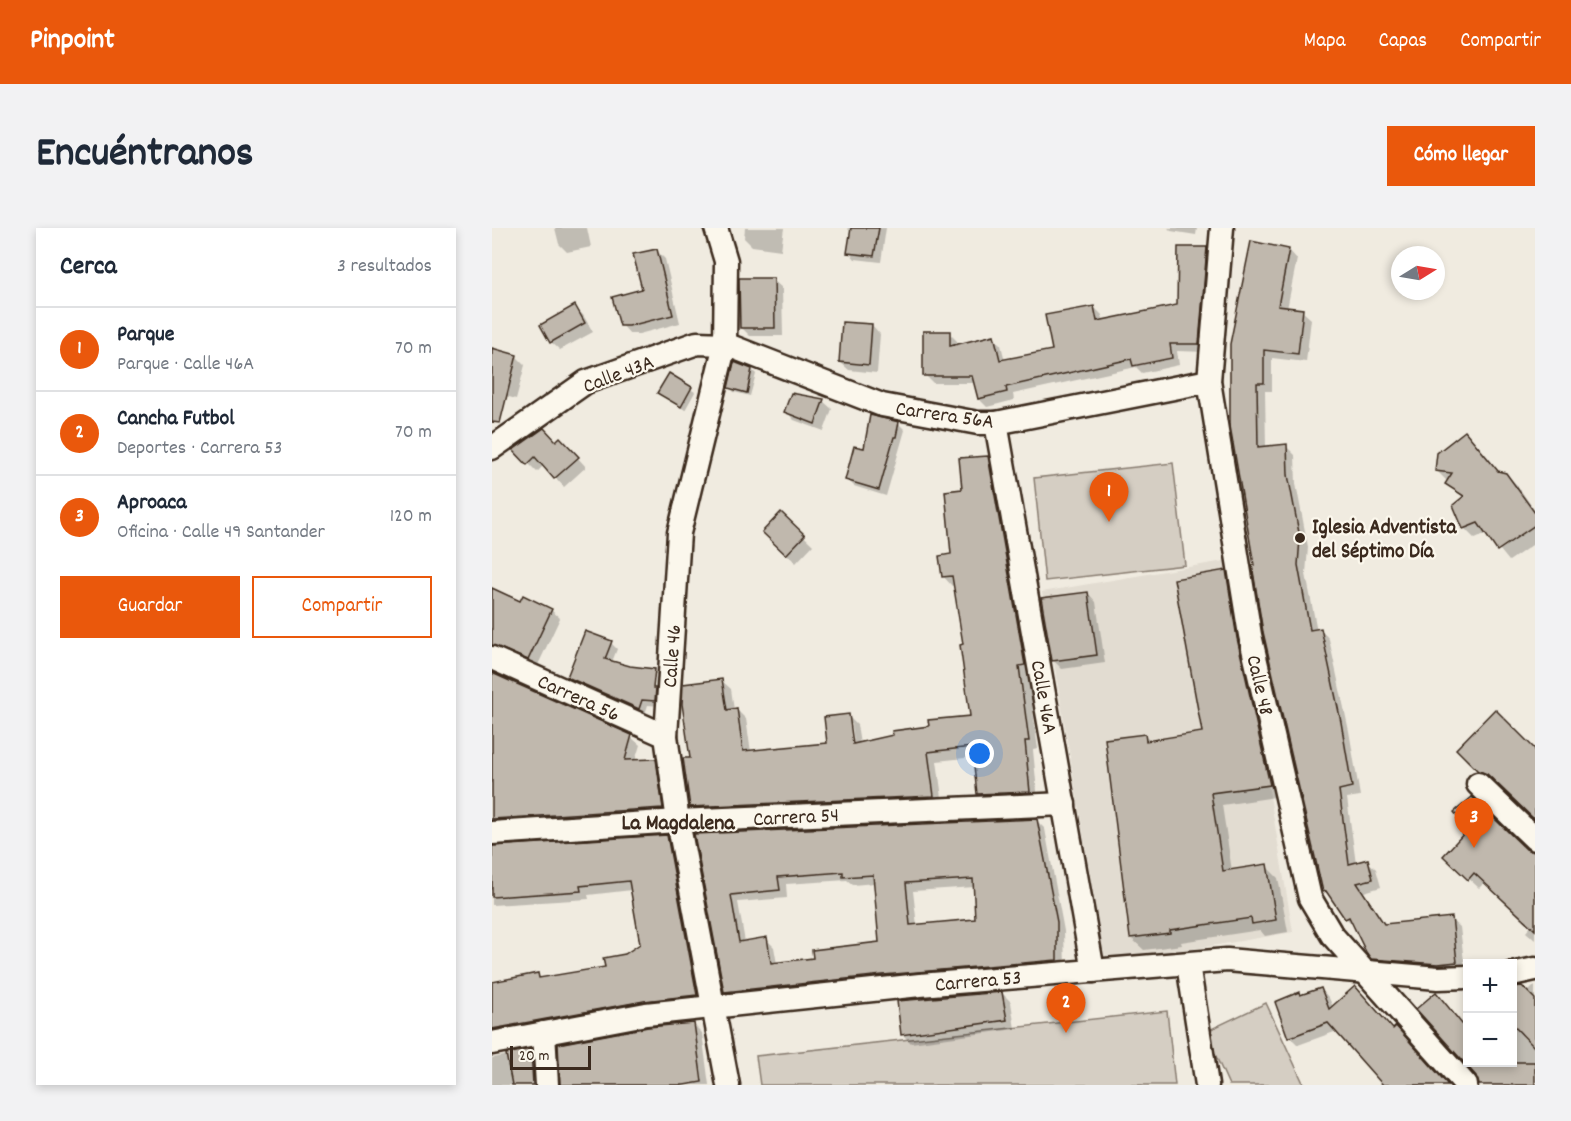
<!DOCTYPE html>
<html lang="es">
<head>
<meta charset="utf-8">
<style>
  :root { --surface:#fff; --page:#f2f2f3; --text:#1f2937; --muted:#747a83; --line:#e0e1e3; --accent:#ea580c }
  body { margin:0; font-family:Dekko,sans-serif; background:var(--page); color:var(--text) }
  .controls { position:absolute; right:18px; bottom:18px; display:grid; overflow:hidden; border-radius:0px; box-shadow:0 3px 9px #0003 }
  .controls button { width:54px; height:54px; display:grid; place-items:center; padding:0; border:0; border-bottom:2px solid var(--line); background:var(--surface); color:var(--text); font:30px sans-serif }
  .compass { position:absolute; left:899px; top:18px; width:54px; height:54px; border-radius:50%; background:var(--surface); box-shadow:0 3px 9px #0003; rotate:79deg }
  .scale { position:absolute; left:18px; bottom:15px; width:81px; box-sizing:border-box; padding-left:6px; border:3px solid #3b2a1e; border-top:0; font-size:16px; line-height:21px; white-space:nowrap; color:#3b2a1e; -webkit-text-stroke:4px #fbf7ec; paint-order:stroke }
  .you { position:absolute; left:488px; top:526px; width:21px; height:21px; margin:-15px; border:4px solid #fff; border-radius:50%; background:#1a73e8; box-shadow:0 0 0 9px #1a73e833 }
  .badge { display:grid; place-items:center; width:39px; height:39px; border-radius:50%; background:var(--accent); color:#fff; font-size:20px; font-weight:700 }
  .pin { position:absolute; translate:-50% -50px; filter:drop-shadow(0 2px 3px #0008) }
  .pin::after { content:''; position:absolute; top:32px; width:21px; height:18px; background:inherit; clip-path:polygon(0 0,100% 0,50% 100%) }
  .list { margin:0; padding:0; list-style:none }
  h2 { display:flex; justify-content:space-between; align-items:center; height:78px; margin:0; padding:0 24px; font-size:26px }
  h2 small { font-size:20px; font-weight:400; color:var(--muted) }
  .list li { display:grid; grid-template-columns:39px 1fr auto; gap:18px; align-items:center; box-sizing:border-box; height:84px; padding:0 24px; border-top:2px solid var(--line) }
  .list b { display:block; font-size:22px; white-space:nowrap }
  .list p { margin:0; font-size:20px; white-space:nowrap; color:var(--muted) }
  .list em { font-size:20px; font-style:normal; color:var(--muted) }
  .actions { display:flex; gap:12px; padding:18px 24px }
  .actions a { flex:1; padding:14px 0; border:2px solid var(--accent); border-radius:0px; text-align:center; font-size:21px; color:var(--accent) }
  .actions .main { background:var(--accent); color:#fff }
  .map { position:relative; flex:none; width:1043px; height:857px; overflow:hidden; border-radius:0px }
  header { display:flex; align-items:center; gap:36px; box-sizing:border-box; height:84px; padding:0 30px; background:var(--accent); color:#fff }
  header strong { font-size:28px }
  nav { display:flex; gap:33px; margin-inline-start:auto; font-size:21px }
  .intro { display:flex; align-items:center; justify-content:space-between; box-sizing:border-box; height:144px; padding:0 36px }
  h1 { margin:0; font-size:42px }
  .button { padding:15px 27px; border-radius:0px; background:var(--accent); color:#fff; font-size:21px; font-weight:700 }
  main { display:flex; gap:36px; padding:0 36px }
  aside { flex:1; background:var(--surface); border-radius:0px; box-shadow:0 3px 9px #0003 }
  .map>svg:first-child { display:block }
  .built { fill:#e2dcd1 }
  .green { fill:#d5cec3; stroke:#887c70; stroke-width:1.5 }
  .shadow { fill:#0003; fill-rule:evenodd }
  .building { fill:#c0b8ad; stroke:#3b2a1e; stroke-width:1.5; fill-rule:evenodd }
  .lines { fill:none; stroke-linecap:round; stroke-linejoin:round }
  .street-casing { stroke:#3b2a1e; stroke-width:27 }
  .street { stroke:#fbf7ec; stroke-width:22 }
  .poi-dot { fill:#3b2a1e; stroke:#fbf7ec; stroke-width:2 }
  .labels { text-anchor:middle; stroke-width:4.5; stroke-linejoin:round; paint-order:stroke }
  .street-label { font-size:21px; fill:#3b2a1e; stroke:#fbf7ec }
  .poi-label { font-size:21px; font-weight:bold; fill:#3b2a1e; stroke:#fbf7ec; text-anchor:start }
  .neighbourhood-label { font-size:22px; font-weight:bold; fill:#3b2a1e; stroke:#fbf7ec }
</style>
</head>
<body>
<header>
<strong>Pinpoint</strong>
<nav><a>Mapa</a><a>Capas</a><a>Compartir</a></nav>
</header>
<div class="intro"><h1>Encuéntranos</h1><a class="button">Cómo llegar</a></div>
<main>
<aside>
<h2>Cerca<small>3 resultados</small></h2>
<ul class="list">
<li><span class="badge">1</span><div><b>Parque</b><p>Parque · Calle 46A</p></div><em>70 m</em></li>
<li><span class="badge">2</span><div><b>Cancha Futbol</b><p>Deportes · Carrera 53</p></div><em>70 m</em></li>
<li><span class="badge">3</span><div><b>Aproaca</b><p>Oficina · Calle 49 Santander</p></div><em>120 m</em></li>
</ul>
<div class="actions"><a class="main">Guardar</a><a>Compartir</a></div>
</aside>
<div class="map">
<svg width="1043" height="857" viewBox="0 0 1043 857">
  <rect width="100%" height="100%" fill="#f0ebe0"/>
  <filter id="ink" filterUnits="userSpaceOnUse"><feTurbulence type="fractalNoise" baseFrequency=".0167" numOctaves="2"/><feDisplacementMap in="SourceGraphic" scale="12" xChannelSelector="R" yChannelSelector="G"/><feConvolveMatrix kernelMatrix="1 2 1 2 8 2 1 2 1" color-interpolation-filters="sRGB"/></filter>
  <g filter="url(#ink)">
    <!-- built -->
    <polygon class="built" points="738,332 801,704 613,736 550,364"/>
    <!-- green -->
    <g class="green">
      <polygon points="681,235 693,337 553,353 542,250"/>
      <polygon points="774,775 812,857 737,857 713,804"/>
      <polygon points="675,783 683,857 268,857 264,828"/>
    </g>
    <!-- shadow -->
    <g class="shadow">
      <polygon points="63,0 95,0 99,19 75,24 67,16"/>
      <polygon points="253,0 292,0 289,22 260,18 252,10"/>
      <polygon points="355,0 394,0 389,34 363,31 357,24 360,5"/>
      <polygon points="676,0 705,0 704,7 679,3"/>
      <polygon points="714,21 722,29 714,124 685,123 687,137 650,145 644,139 521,166 522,172 495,179 487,171 483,155 441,155 433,147 457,105 465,113 465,117 501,109 509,117 513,133 561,123 602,79 610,87 611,93 686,79"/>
      <polygon points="164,22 173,31 188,95 147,106 138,106 130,97 151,62"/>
      <polygon points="797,22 805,31 795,81 810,83 819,91 814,134 780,130 780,163 773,163 774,220 794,218 803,227 804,256 816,319 814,346 825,403 829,402 837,411 857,503 868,568 855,570 864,636 875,633 884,641 889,659 872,664 894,697 959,691 968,699 973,742 890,739 875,724 863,699 854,690 842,672 832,663 764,338 739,198"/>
      <polygon points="281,52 290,60 291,108 258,108 249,99"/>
      <polygon points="82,79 91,87 101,104 68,122 59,114"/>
      <polygon points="380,97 388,106 385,145 357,142 348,134"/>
      <polygon points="0,122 24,128 33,137 24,171 0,164"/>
      <polygon points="260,142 264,146 258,168 242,164 238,160"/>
      <polygon points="177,148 203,164 193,182 167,165"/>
      <polygon points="331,173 340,181 332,203 302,192 294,183"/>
      <polygon points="406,195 413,202 394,268 362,258 355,251 373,222"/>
      <polygon points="973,205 1008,245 1014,246 1025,257 1043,283 1043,315 1017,333 995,306 983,311 972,300 972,270 955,256 956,254 945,243"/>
      <polygon points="64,215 77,220 94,239 72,259 52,237 45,244 23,222"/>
      <path d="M495,229L505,238L541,446H536L546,521L541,522L546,573L495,575L486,566L482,529L445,533L451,577L208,587L199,578L200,532L229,452L239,461L242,482H245L254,491L259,524L337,516L356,488L365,497L368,516L479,489L473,418L463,357L460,358L451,348L460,328L471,262ZM356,496H360L363,523L360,524Z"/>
      <polygon points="289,286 321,317 304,335 272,304"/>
      <polygon points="733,343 746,356 790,568 730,577 740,643 774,638 786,650 796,704 773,708 768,702 689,714 690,717 652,722 639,710 653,508 659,514 712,505"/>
      <polygon points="0,362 29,375 59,382 68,390 45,439 0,428"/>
      <polygon points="596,365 604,374 613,435 570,441 561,432"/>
      <path d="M119,415L125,421L120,434L138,440L162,442L168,449V478L156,477L153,486L83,455L77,449ZM161,446H164L162,468H159Z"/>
      <polygon points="0,446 139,509 148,517 143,533 163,533 172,541 178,589 0,604"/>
      <polygon points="966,521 1007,556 998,552"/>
      <path d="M544,592L553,601L572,703L573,740L242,772L234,763L204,607ZM355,652L361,657L383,655L389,716L323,731L285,736L282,719L274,711L253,714L246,674L295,670L294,656ZM483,659L485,693L425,698L421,663Z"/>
      <polygon points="978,601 1043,626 1043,712 1034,704 1039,698 993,654 987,660 963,638"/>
      <polygon points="174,609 183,618 213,775 0,813 0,755 45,746 50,751 115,740 150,717 140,662 96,667 97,671 0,677 0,620"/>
      <polygon points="1043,757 1043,857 989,857 986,848 926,781 952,774 975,802 975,834 1020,834 1020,770 1035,765"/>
      <polygon points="829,761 837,770 841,779 901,802 955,857 903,857 845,803 806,817 798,809 809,768"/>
      <polygon points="510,765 519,774 523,801 419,815 411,807"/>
      <polygon points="201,796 210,805 217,857 70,857"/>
      <polygon points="39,823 48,832 50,857 0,857 0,830"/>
    </g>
    <!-- building -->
    <g class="building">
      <polygon points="359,0 387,0 382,28 355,25"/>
      <polygon points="759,13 797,21 786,78 811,81 806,126 772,122 772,155 765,155 766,219 795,216 796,247 808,310 806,337 818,402 829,400 849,494 860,559 847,562 857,636 876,631 881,651 865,655 892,696 960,689 965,734 946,736 879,731 874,724 857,689 853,691 834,663 831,664 771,404 760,337 762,337 738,198 738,116"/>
      <polygon points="686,19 715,19 707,116 678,116 680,130 641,138 639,131 514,159 515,164 486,171 480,148 431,148 431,103 458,103 458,118 502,107 508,132 560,122 553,87 602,78 605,93 685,77"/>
      <polygon points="165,21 181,87 137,98 128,98 120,69 150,61 141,26"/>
      <polygon points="247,50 282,50 283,100 248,100"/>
      <polygon points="83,77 93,95 58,115 48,97"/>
      <polygon points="350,94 380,96 377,137 347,134"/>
      <polygon points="0,120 25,127 8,195 0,194"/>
      <polygon points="242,134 260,141 255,165 236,160"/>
      <polygon points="177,145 200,159 189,179 165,165"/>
      <polygon points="299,165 332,171 323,196 292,184"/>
      <polygon points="378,187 407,194 404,209 402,209 387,262 353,252 362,218 372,220"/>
      <polygon points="52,200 64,213 68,209 87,229 62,251 43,229 35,237 21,222"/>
      <polygon points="973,203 1006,243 1014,245 1043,285 1043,297 1005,323 986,295 971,301 961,277 972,268 953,256 960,245 943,243 945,225"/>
      <polygon points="496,228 533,437 527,438 537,513 533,513 538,564 485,566 480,519 436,524 442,568 198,579 191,530 198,530 190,476 191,456 230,451 235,482 245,480 251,523 335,515 332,489 357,486 361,516 401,507 400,503 437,498 436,492 478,488 468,417 471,416 460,348 450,349 447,328 459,326 453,263 470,261 467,230"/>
      <polygon points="289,284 313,307 294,327 270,304"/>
      <polygon points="734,342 745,410 778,557 719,565 731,643 775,636 784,692 760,696 759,690 678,702 678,705 638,710 613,511 653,506 654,513 710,504 682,351"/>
      <polygon points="0,360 28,373 31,367 60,381 36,432 0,417"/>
      <polygon points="596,364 605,427 560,433 549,370"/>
      <polygon points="93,403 120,413 113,431 138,438 163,441 161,460 164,460 163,473 150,472 147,481 75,449"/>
      <polygon points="0,445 140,507 133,532 164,531 171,580 0,591"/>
      <polygon points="1003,481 1043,521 1043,592 995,546 986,543 964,521"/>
      <polygon points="980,569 1034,621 1043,624 1043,702 982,645 976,652 951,628 976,601 962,584"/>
      <path d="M545,591L565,694V732L391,747L232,764L202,606ZM351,644V649L381,647L387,714L320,722L321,730L279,735L275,709L247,714L239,667L288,662L286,649ZM481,651L483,691L418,697L414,655Z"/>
      <polygon points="175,607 205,767 152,773 0,801 0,754 46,745 47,750 113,739 111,730 133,726 148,716 137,653 88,658 89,663 0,669 0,618"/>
      <polygon points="863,758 901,801 904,798 956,857 891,857 836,795 796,810 783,774 807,764 808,767 829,760 837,781"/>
      <polygon points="1030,758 1043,771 1043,820 1020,796 1020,759"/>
      <polygon points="510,764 515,792 409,807 405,773"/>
      <polygon points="944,764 975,802 975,834 1043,834 1043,857 987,857 984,848 924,781"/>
      <polygon points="202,795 210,854 192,857 68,857 66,816 156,799"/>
      <polygon points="39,821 41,857 20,857 14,826"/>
    </g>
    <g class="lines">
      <!-- street casing -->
      <g class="street-casing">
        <g id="street">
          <polyline points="224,0 234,33 233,116 187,305 174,508 186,593 236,857"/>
          <polyline points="730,0 717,153 758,407 818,670 840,707 974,857"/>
          <polyline points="504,195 601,743"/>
          <polyline points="0,220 94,154 205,115 233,116 390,177 486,195 504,195 717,153"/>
          <polyline points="0,430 174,508"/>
          <polyline points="986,556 1043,611"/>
          <polyline points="0,605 186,593 572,576"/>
          <polyline points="696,736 715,857"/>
          <polyline points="1020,746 1043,741"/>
          <polyline points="52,805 55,857"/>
          <polyline points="0,815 154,786 428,757 735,732 946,750 975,749"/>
        </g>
      </g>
      <!-- street -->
      <use href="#street" class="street"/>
    </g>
  </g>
  <!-- markers -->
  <circle class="poi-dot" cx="808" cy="310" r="6"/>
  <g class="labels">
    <!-- street labels -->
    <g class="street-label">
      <text transform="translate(126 145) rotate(-21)" y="7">Calle 43A</text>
      <text transform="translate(453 186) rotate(8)" y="7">Carrera 56A</text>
      <text transform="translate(179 428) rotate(-86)" y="7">Calle 46</text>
      <text transform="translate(769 457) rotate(77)" y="7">Calle 48</text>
      <text transform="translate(87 469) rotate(24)" y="7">Carrera 56</text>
      <text transform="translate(553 469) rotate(80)" y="7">Calle 46A</text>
      <text transform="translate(304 588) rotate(-3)" y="7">Carrera 54</text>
      <text transform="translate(486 752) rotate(-5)" y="7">Carrera 53</text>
    </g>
    <!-- poi labels -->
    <g class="poi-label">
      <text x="820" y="305">Iglesia Adventista<tspan x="820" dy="24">del Séptimo Día</tspan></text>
    </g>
    <!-- neighbourhood labels -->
    <g class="neighbourhood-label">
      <text x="186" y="601">La Magdalena</text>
    </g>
  </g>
</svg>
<div class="controls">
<button>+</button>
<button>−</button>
</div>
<svg class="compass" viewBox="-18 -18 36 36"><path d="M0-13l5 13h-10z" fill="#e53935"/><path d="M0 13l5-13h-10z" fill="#747a83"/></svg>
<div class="scale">20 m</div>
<div class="you"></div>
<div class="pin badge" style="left:617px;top:294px">1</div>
<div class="pin badge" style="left:574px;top:805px">2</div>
<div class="pin badge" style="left:982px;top:620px">3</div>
</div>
</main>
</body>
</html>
